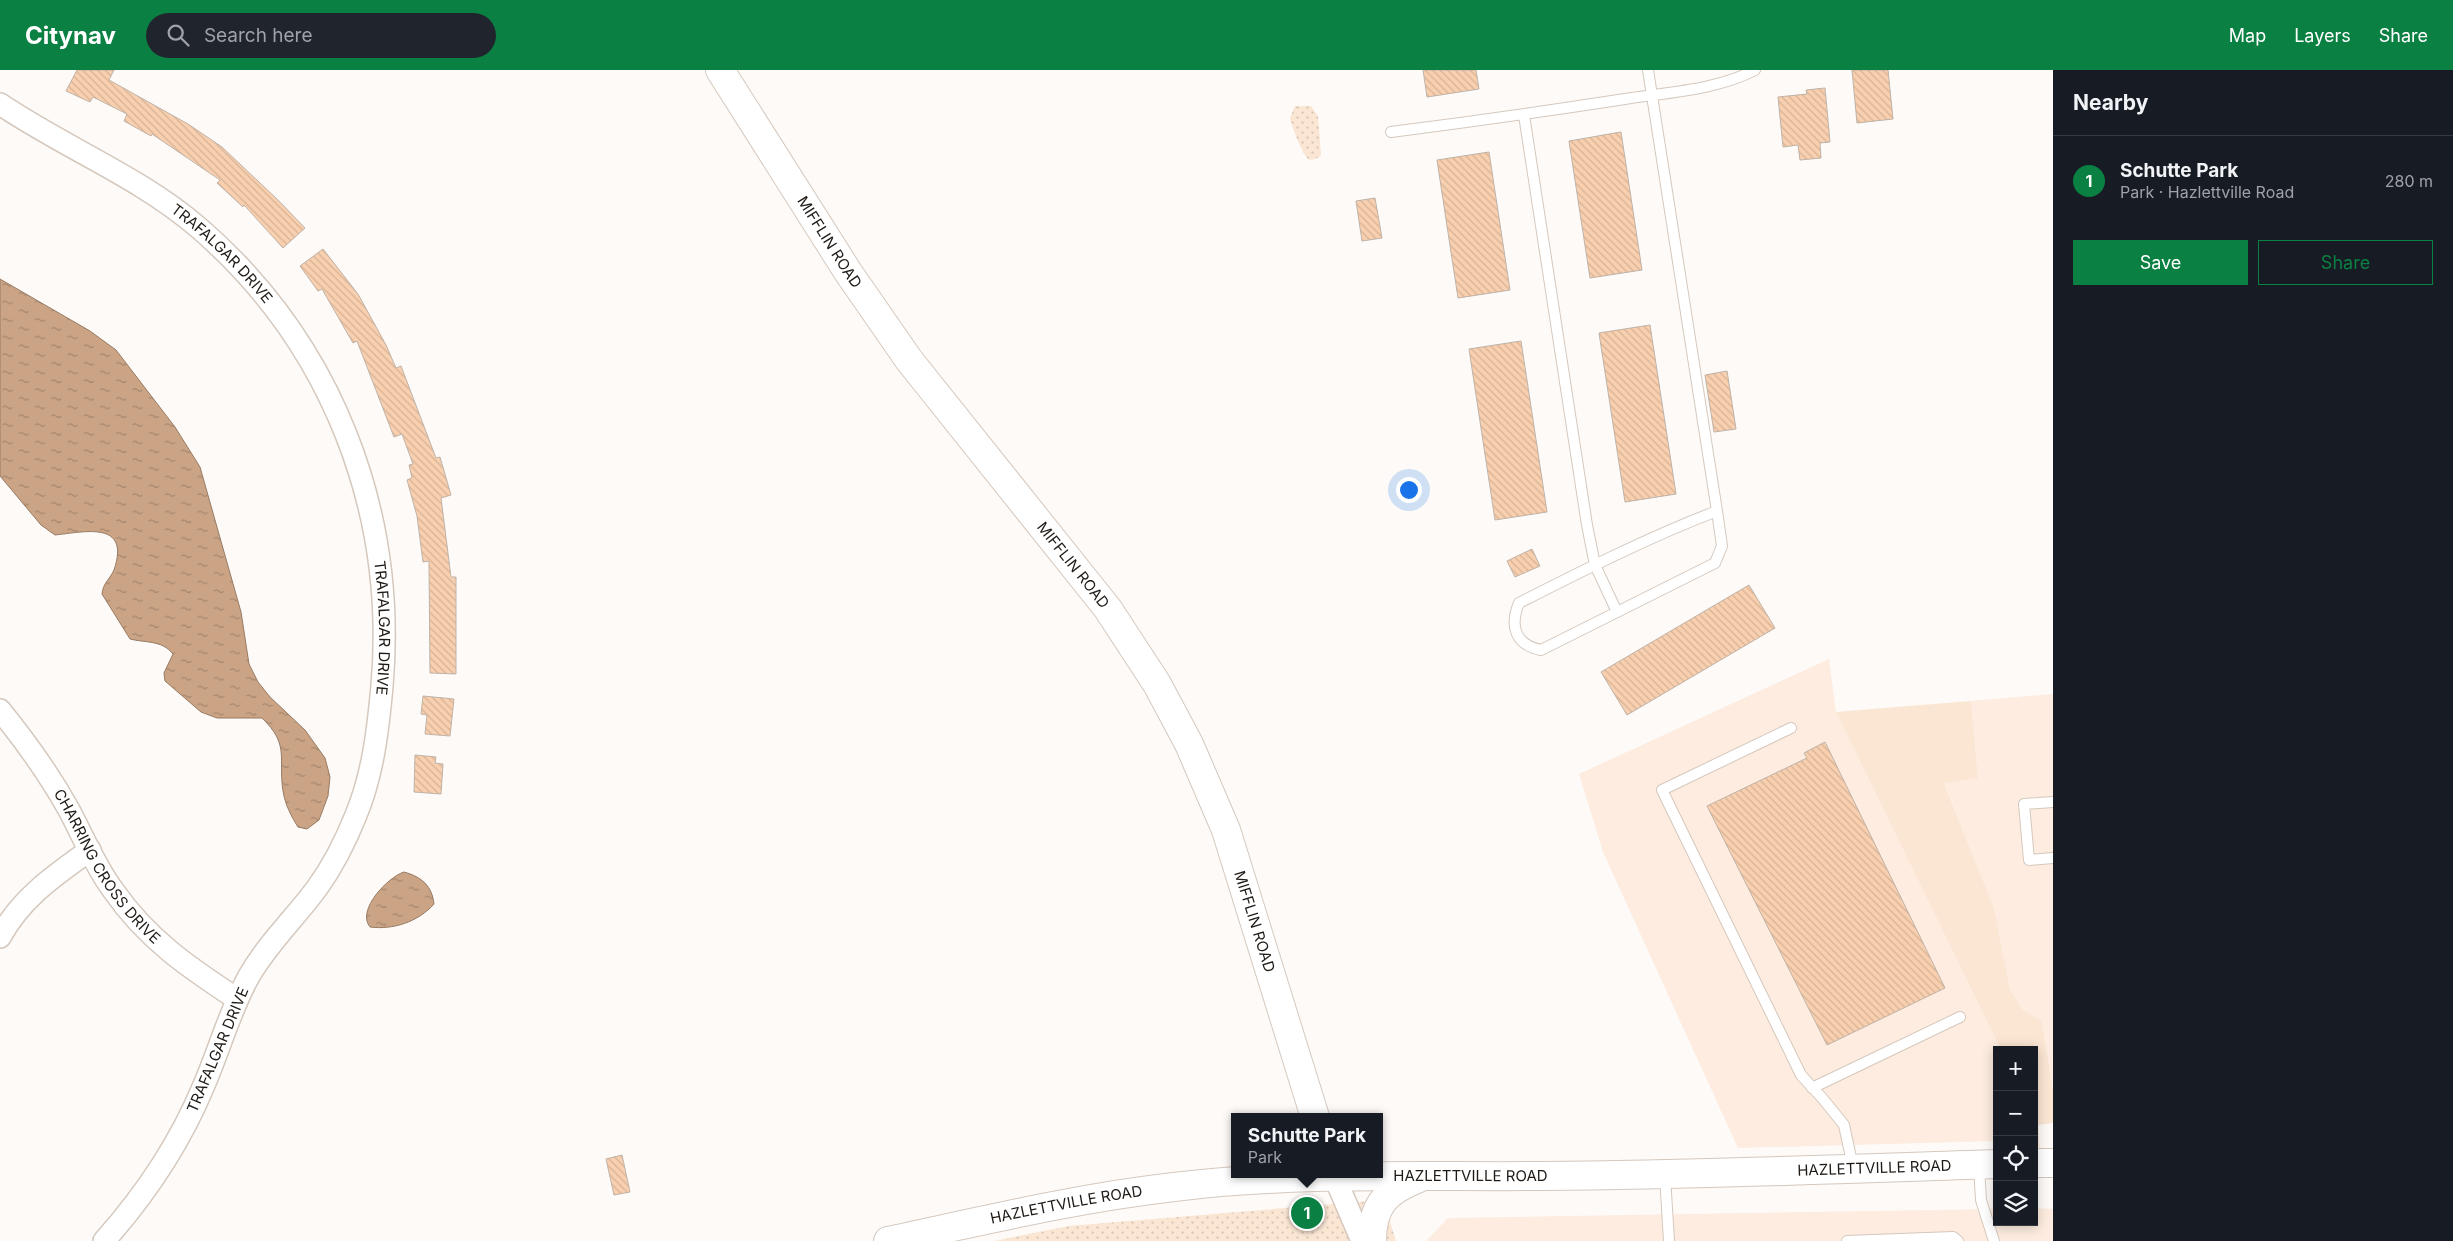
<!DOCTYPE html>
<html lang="en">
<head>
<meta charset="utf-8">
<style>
  :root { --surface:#171b24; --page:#20242c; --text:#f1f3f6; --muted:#9ea1a6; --line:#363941; --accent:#0b8043 }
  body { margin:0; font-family:Inter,sans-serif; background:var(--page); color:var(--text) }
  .controls { position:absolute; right:15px; bottom:15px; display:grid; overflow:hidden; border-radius:0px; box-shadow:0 2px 12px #0003 }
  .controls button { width:45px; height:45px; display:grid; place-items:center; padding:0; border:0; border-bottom:1px solid var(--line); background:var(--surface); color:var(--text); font:25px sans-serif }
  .you { position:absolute; left:1408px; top:419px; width:18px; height:18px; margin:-12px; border:4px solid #fff; border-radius:50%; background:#1a73e8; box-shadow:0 0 0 8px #1a73e833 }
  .badge { display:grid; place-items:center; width:32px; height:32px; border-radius:50%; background:var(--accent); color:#fff; font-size:16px; font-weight:700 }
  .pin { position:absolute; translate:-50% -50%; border:2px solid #fff; box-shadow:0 1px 5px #0006 }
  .popup { position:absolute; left:1231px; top:1043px; width:152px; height:65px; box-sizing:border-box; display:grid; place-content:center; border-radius:0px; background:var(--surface); filter:drop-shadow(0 1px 4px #0005); font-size:16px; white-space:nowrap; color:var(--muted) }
  .popup b { font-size:19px; color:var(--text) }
  .popup::after { content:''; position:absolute; left:50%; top:100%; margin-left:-10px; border:10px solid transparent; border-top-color:var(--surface) }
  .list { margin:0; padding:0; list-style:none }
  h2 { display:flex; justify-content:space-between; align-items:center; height:65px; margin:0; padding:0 20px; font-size:21px }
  h2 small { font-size:16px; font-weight:400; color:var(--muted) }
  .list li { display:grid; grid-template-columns:32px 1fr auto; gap:15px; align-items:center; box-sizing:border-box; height:90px; padding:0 20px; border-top:1px solid var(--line) }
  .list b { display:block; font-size:19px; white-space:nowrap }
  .list p { margin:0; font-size:16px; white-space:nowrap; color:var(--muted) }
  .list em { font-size:16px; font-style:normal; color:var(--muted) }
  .actions { display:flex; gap:10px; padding:15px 20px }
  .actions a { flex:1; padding:11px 0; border:1px solid var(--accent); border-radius:0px; text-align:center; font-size:18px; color:var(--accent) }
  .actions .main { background:var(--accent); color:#fff }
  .icon { flex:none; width:28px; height:28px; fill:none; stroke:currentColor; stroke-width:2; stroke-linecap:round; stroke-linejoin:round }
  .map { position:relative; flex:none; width:2053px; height:1171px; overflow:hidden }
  header { display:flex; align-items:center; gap:30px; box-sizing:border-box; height:70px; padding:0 25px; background:var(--accent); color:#fff }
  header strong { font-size:24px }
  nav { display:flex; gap:28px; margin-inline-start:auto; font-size:18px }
  .search { width:350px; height:45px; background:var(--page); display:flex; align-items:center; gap:12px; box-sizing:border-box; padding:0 18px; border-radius:28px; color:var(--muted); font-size:19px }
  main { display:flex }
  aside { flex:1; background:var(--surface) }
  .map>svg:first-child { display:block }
  .built { fill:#fdecdf }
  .green { fill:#fbe5d3 }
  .park { fill:url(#park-dots) }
  .water { fill:url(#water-ripples); stroke:#977b64 }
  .building { fill:url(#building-back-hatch); stroke:#bfb2a7 }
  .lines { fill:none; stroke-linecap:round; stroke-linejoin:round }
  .lane-casing { stroke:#d5c8bd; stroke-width:12 }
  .street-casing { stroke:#d5c8bd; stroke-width:24 }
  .secondary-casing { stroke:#d5c8bd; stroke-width:30 }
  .lane { stroke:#fff; stroke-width:10 }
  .street { stroke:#fff; stroke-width:21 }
  .secondary { stroke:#fff; stroke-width:28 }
  .labels { text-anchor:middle; stroke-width:4; stroke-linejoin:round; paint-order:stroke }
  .street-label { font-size:15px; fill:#1f1a16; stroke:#fff }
</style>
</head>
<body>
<header>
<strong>Citynav</strong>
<div class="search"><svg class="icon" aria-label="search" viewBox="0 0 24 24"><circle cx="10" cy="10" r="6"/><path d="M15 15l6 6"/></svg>Search here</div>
<nav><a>Map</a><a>Layers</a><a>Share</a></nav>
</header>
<main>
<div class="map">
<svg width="2053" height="1171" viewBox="0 0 2053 1171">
  <defs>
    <pattern id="park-dots" width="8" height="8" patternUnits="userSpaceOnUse" patternTransform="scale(1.25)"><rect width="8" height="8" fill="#fbe5d3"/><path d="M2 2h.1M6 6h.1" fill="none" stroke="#d7c4b4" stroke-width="1.8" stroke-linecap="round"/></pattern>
    <pattern id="water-ripples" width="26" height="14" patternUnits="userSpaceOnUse" patternTransform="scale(1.25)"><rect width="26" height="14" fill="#cba485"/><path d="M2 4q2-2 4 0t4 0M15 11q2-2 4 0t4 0" fill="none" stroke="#a4856c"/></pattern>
    <pattern id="building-back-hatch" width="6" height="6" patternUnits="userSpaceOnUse" patternTransform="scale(1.25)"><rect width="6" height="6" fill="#f9d0af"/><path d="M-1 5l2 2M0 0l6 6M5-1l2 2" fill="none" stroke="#d5b296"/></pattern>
  </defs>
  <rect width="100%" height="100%" fill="#fdfaf8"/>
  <!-- built -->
  <g class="built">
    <polygon points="1829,589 1836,642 2001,980 1997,980 1997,1071 1738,1078 1603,782 1579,704"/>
    <polygon points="2053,624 2053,1020 2042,951 2022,939 2010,921 1994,838 1944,712 1978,707 1971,631"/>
    <polygon points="2034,1047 2038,1055 2040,1077 2034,1076"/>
    <polygon points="2034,1138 2053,1139 2053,1171 1426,1171 1448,1148 1997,1139 1997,1152 2034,1152"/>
  </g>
  <!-- green -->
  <polygon class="green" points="1971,631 1978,708 1944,713 1994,838 2010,920 2022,939 2042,951 2053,1020 2053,1053 2038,1055 2034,1047 2034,980 2001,980 1836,642"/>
  <!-- park -->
  <g class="park">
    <path d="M1295,36H1311L1318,46L1321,85L1316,89L1309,90C1302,84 1292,57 1290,48Z"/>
    <polygon points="1383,1130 1396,1171 994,1171 1069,1156"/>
  </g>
  <!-- water -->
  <g class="water">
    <path d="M0,209L90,261L116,280L175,357L200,397L241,542L249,594L258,612L270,627L305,660L325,688L330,707L328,726L319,750L307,759L298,757C291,746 285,734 283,721C278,687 290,675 262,648H217L201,642L165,611L164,603L173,584C162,570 146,573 130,569L102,524C103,513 110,509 114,500C131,450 84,462 55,465L41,455L0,406Z"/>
    <path d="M404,802C422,807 432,816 434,834C418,852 393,860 370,857C356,840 388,807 404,802Z"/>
  </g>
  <!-- building -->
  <g class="building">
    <polygon points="77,0 114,0 109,10 188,54 222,77 278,130 305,158 283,178 244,135 243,137 217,113 220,110 152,64 151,66 124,51 127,44 93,27 90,32 66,21"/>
    <polygon points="1423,0 1476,0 1479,19 1427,27"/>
    <polygon points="1852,0 1888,0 1893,49 1857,53"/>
    <polygon points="1825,18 1830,72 1820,73 1821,88 1800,90 1798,75 1783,77 1778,27 1807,24 1806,20"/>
    <polygon points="1621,62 1642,200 1590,208 1569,71"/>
    <polygon points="1489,82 1510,220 1458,228 1437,90"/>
    <polygon points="1375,128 1382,168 1362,171 1356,131"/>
    <polygon points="323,179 358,224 386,275 396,298 401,296 436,388 440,387 451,425 441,428 451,507 456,507 456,604 430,603 429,491 423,492 417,446 407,410 412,408 409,395 413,394 402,364 394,367 357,271 353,273 322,219 318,221 300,196"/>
    <polygon points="1650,255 1676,424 1625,432 1599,263"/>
    <polygon points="1521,271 1547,442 1495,450 1469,279"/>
    <polygon points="1727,301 1736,359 1714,362 1705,305"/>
    <polygon points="1532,479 1540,496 1515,507 1507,491"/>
    <polygon points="1749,515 1775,558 1627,645 1601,602"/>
    <polygon points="423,626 454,629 450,666 425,664 427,645 421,644"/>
    <polygon points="1825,672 1945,918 1827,975 1707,736 1807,688 1804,683"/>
    <polygon points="415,685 436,687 435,693 443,694 441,724 414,722"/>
    <polygon points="622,1085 630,1122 614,1125 606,1089"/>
  </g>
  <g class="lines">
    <!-- lane casing -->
    <g class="lane-casing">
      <g id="lane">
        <path d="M1648,0L1717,441L1722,476L1715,493L1541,580C1516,575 1509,557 1519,533C1584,500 1649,467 1717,441"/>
        <polyline points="1524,45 1587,455 1595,495 1617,542"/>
        <path d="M1391,62C1469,52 1547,41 1625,29C1669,22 1716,20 1755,0"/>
        <polyline points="1791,658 1662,720 1801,1005 1823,1029 1844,1055 1853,1097"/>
        <polyline points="2053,732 2024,734 2029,790 2053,788"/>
        <polyline points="1812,1018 1960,947"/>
        <polyline points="1979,1096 1981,1130 1994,1171"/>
        <polyline points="1665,1106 1669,1171"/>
        <polyline points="1847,1171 1953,1167 1958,1171"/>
      </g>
    </g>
    <!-- street casing -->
    <g class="street-casing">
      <g id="street">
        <path id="s1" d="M0,34C65,78 140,107 199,158C333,274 397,442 382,616C378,660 373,704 356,745C346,770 333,796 317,818C295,848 268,873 249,906C230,940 220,978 204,1015C180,1073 146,1124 104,1171"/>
        <path id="s2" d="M0,640C26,672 49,704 69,740C83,766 95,796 113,820C147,869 188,897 237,929"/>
        <path d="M0,867C21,828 55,805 90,780"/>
        <polyline points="1335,1108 1362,1171"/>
      </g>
    </g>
    <!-- secondary casing -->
    <g class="secondary-casing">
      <g id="secondary">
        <path id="s3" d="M720,0L848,202L909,290L1108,539L1157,614L1189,674L1226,760L1315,1047"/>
        <polyline points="2034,1093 2053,1093"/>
        <path id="s4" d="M888,1171C982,1151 1077,1128 1174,1117C1296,1102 1420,1107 1543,1106C1694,1105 1846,1099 1997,1094"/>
        <path d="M1372,1171C1372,1135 1386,1121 1419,1108"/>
      </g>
    </g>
    <!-- lane -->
    <use href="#lane" class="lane"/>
    <!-- street -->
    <use href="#street" class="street"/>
    <!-- secondary -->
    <use href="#secondary" class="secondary"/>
  </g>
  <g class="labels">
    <!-- street labels -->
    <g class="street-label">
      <text dy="5" stroke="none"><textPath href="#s3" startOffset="204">MIFFLIN ROAD</textPath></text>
      <text dy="5" stroke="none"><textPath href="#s1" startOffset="269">TRAFALGAR DRIVE</textPath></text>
      <text dy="5" stroke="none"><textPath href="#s3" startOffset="609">MIFFLIN ROAD</textPath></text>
      <text dy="5" stroke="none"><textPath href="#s1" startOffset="689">TRAFALGAR DRIVE</textPath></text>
      <text dy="5" stroke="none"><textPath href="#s2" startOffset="190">CHARRING CROSS DRIVE</textPath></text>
      <text dy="5" stroke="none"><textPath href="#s3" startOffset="1012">MIFFLIN ROAD</textPath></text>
      <text transform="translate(218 980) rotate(-67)" y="5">TRAFALGAR DRIVE</text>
      <text dy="5" stroke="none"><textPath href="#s4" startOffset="992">HAZLETTVILLE ROAD</textPath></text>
      <text dy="5" stroke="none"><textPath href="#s4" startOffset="588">HAZLETTVILLE ROAD</textPath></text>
      <text dy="5" stroke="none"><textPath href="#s4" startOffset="182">HAZLETTVILLE ROAD</textPath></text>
    </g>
  </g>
</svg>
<div class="controls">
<button>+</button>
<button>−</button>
<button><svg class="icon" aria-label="locate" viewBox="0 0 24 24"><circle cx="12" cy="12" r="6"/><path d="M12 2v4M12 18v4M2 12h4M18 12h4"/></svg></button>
<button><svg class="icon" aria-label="layers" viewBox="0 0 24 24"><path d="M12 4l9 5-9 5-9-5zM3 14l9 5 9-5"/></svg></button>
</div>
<div class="you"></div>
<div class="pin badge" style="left:1307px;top:1143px">1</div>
<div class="popup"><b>Schutte Park</b>Park</div>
</div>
<aside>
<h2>Nearby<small></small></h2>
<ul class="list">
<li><span class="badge">1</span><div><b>Schutte Park</b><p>Park · Hazlettville Road</p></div><em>280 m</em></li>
</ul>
<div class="actions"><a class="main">Save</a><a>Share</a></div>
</aside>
</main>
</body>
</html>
